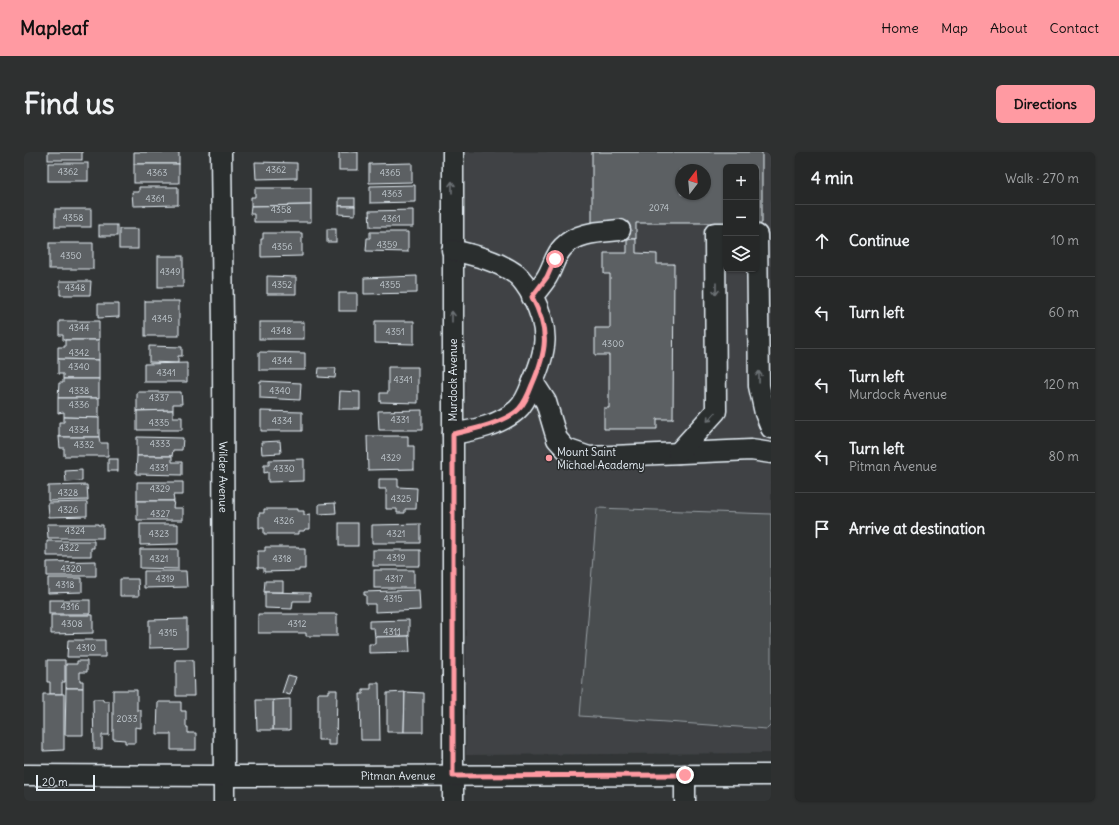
<!DOCTYPE html>
<html lang="en">
<head>
<meta charset="utf-8">
<style>
  :root { --surface:#262828; --page:#2e3030; --text:#f1f3f6; --muted:#a4a6a8; --line:#424445; --accent:#ff9aa2 }
  body { margin:0; font-family:Delius,sans-serif; background:var(--page); color:var(--text) }
  .controls { position:absolute; right:12px; top:12px; display:grid; overflow:hidden; border-radius:6px; box-shadow:0 1px 3px #0004 }
  .controls button { width:36px; height:36px; display:grid; place-items:center; padding:0; border:0; border-bottom:1px solid var(--line); background:var(--surface); color:var(--text); font:20px sans-serif }
  .compass { position:absolute; left:651px; top:12px; width:36px; height:36px; border-radius:50%; background:var(--surface); box-shadow:0 1px 3px #0004; rotate:16deg }
  .scale { position:absolute; left:12px; bottom:10px; width:59px; box-sizing:border-box; padding-left:4px; border:2px solid #e8f1f8; border-top:0; font-size:11px; line-height:14px; white-space:nowrap; color:#e8f1f8; -webkit-text-stroke:3px #2a2d2e; paint-order:stroke }
  .stop { position:absolute; width:12px; height:12px; margin:-9px; border:3px solid #ff9aa2; border-radius:50%; background:#fff }
  .stop.end { background:#ff9aa2; border-color:#fff; box-shadow:0 1px 4px #0008 }
  .list { margin:0; padding:0; list-style:none }
  h2 { display:flex; justify-content:space-between; align-items:center; height:52px; margin:0; padding:0 16px; font-size:17px }
  h2 small { font-size:13px; font-weight:400; color:var(--muted) }
  .list li { display:grid; grid-template-columns:26px 1fr auto; gap:12px; align-items:center; box-sizing:border-box; height:72px; padding:0 16px; border-top:1px solid var(--line) }
  .list b { display:block; font-size:15px; white-space:nowrap }
  .list p { margin:0; font-size:13px; white-space:nowrap; color:var(--muted) }
  .list em { font-size:13px; font-style:normal; color:var(--muted) }
  .icon { flex:none; width:22px; height:22px; fill:none; stroke:currentColor; stroke-width:2; stroke-linecap:round; stroke-linejoin:round }
  .map { position:relative; flex:none; width:747px; height:649px; overflow:hidden; border-radius:6px }
  header { display:flex; align-items:center; gap:24px; box-sizing:border-box; height:56px; padding:0 20px; background:var(--accent); color:#111 }
  header strong { font-size:19px }
  nav { display:flex; gap:22px; margin-inline-start:auto; font-size:14px }
  .intro { display:flex; align-items:center; justify-content:space-between; box-sizing:border-box; height:96px; padding:0 24px }
  h1 { margin:0; font-size:28px }
  .button { padding:10px 18px; border-radius:6px; background:var(--accent); color:#111; font-size:14px; font-weight:700 }
  main { display:flex; gap:24px; padding:0 24px }
  aside { flex:1; background:var(--surface); border-radius:6px; box-shadow:0 1px 3px #0004 }
  .map>svg:first-child { display:block }
  .built { fill:#3f4244; fill-rule:evenodd }
  .green { fill:#494d4f; stroke:#989fa4 }
  .building { fill:#5c6063; stroke:#e8f1f8; fill-rule:evenodd }
  .lines { fill:none; stroke-linecap:round; stroke-linejoin:round }
  .minor-casing { stroke:#e8f1f8; stroke-width:23 }
  .minor { stroke:#2a2d2e; stroke-width:20 }
  .oneway { stroke:#6c7275 }
  .route { stroke:#ff9aa2; stroke-width:5 }
  .poi-dot { fill:#ff9aa2; stroke:#2a2d2e; stroke-width:1.5 }
  .labels { text-anchor:middle; stroke-width:3; stroke-linejoin:round; paint-order:stroke }
  .number-label { font-size:9px; fill:#c5cdd3 }
  .street-label { font-size:11px; fill:#e8f1f8; stroke:#2a2d2e }
  .poi-label { font-size:11px; fill:#e8f1f8; stroke:#2a2d2e; text-anchor:start }
</style>
</head>
<body>
<header>
<strong>Mapleaf</strong>
<nav><a>Home</a><a>Map</a><a>About</a><a>Contact</a></nav>
</header>
<div class="intro"><h1>Find us</h1><a class="button">Directions</a></div>
<main>
<div class="map">
<svg width="747" height="649" viewBox="0 0 747 649">
  <rect width="100%" height="100%" fill="#323536"/>
  <filter id="ink" filterUnits="userSpaceOnUse"><feTurbulence type="fractalNoise" baseFrequency=".025" numOctaves="2"/><feDisplacementMap in="SourceGraphic" scale="8" xChannelSelector="R" yChannelSelector="G"/><feConvolveMatrix kernelMatrix="1 2 1 2 8 2 1 2 1" color-interpolation-filters="sRGB"/></filter>
  <g filter="url(#ink)">
    <!-- built -->
    <path class="built" d="M441,0H747V601L442,603ZM702,15H732V117H702ZM657,18H681V42H657Z"/>
    <!-- green -->
    <polygon class="green" points="573,356 747,362 747,573 743,577 556,564"/>
    <!-- building -->
    <g class="building">
      <rect x="24" y="0" width="34" height="8"/>
      <rect x="110" y="0" width="45" height="12"/>
      <rect x="315" y="0" width="19" height="18"/>
      <path d="M568,0H738V71H732V15H702V71H612V87H603V73L568,72ZM657,18H681V42H657Z"/>
      <polygon points="231,10 273,11 273,26 232,27"/>
      <rect x="24" y="11" width="40" height="18"/>
      <polygon points="388,11 388,30 345,31 345,12"/>
      <rect x="110" y="12" width="45" height="19"/>
      <polygon points="391,33 391,50 346,51 346,34"/>
      <polygon points="115,35 154,35 154,53 109,54 108,40 115,40"/>
      <polygon points="231,36 287,36 287,53 227,54 227,45 231,45"/>
      <rect x="315" y="46" width="16" height="8"/>
      <polygon points="287,53 287,70 230,70 230,62 226,62 227,54"/>
      <polygon points="315,54 331,54 331,63 315,62"/>
      <rect x="31" y="57" width="36" height="18"/>
      <polygon points="389,58 389,75 346,75 345,59"/>
      <rect x="75" y="73" width="18" height="11"/>
      <rect x="95" y="77" width="19" height="20"/>
      <rect x="303" y="77" width="9" height="13"/>
      <polygon points="346,80 384,80 384,100 342,99 343,86 346,86"/>
      <polygon points="239,81 278,81 278,104 237,105 237,87 239,87"/>
      <polygon points="603,87 612,87 612,101 633,102 633,112 650,112 649,267 633,267 633,277 580,277 580,256 585,256 585,203 571,203 571,176 586,176 586,122 580,122 580,101 603,101"/>
      <rect x="25" y="91" width="44" height="26"/>
      <rect x="134" y="104" width="25" height="31"/>
      <polygon points="243,124 272,125 272,142 243,142"/>
      <polygon points="393,124 393,141 340,142 340,126"/>
      <polygon points="36,129 67,129 66,143 36,143"/>
      <rect x="315" y="141" width="18" height="18"/>
      <rect x="121" y="149" width="34" height="35"/>
      <polygon points="74,152 95,152 95,165 74,166"/>
      <polygon points="35,169 75,169 75,188 39,188 39,183 35,183"/>
      <polygon points="351,169 390,169 390,192 351,191"/>
      <rect x="235" y="170" width="45" height="17"/>
      <polygon points="41,188 75,188 75,208 34,207 34,195 41,195"/>
      <polygon points="125,194 158,195 158,204 154,204 154,211 125,210"/>
      <polygon points="235,200 281,201 281,218 235,218"/>
      <polygon points="34,207 75,208 75,227 39,227 39,222 34,222"/>
      <polygon points="163,211 163,230 120,230 120,212"/>
      <polygon points="364,215 394,215 394,251 356,250 356,241 364,241"/>
      <polygon points="295,216 312,216 311,226 294,225"/>
      <polygon points="39,227 75,227 75,246 34,246 35,231 39,231"/>
      <polygon points="236,229 277,231 276,248 236,246"/>
      <polygon points="316,239 336,240 336,257 315,257"/>
      <polygon points="113,240 157,240 158,252 149,252 149,258 113,259"/>
      <polygon points="34,246 75,246 75,266 40,265 40,260 34,261"/>
      <polygon points="149,258 149,265 158,265 158,278 113,278 113,259"/>
      <polygon points="398,258 398,278 355,278 354,259"/>
      <polygon points="237,259 278,260 278,279 237,279"/>
      <polygon points="40,265 75,266 75,285 35,285 35,270 40,270"/>
      <polygon points="343,284 384,284 384,294 390,294 390,317 344,318"/>
      <polygon points="35,285 75,285 76,291 84,291 84,304 40,304 40,296 36,296"/>
      <polygon points="113,285 159,286 158,298 149,298 148,304 113,304"/>
      <polygon points="256,289 257,301 238,302 237,290"/>
      <polygon points="113,304 148,304 148,310 158,310 158,323 112,322"/>
      <rect x="84" y="307" width="10" height="12"/>
      <polygon points="280,307 280,329 244,330 244,320 240,321 240,313 245,313 245,308"/>
      <polygon points="58,318 58,329 42,330 41,319"/>
      <polygon points="355,327 374,327 374,335 393,336 392,357 381,357 381,361 373,361 373,357 362,357 362,337 355,337"/>
      <polygon points="113,330 159,330 159,343 149,343 150,349 113,349"/>
      <polygon points="63,333 64,348 24,349 24,334"/>
      <polygon points="113,349 150,349 149,356 159,356 159,368 113,368"/>
      <polygon points="63,350 63,364 25,365 24,351"/>
      <polygon points="311,351 312,361 295,362 295,352"/>
      <polygon points="240,357 274,357 274,359 280,359 280,363 286,362 286,377 281,377 280,379 275,379 275,382 240,382 240,376 235,376 235,361 240,361"/>
      <rect x="315" y="371" width="19" height="23"/>
      <polygon points="23,372 74,372 74,373 79,373 79,386 24,386"/>
      <polygon points="116,372 154,372 154,392 116,393"/>
      <polygon points="396,372 396,391 348,391 348,373"/>
      <polygon points="23,389 70,389 70,396 67,396 67,404 23,404"/>
      <polygon points="241,395 275,395 275,397 281,397 281,417 275,417 275,419 240,420 240,416 234,416 234,399 241,399"/>
      <polygon points="116,397 154,397 154,417 116,416"/>
      <rect x="349" y="398" width="47" height="16"/>
      <polygon points="72,409 72,424 23,424 23,410"/>
      <rect x="350" y="418" width="40" height="18"/>
      <polygon points="120,419 162,419 163,435 120,436"/>
      <polygon points="24,426 58,426 58,440 24,441"/>
      <polygon points="96,427 114,427 115,444 96,444"/>
      <polygon points="241,429 259,429 259,440 240,440"/>
      <polygon points="395,438 396,458 351,460 351,452 342,452 342,443 340,443 340,440"/>
      <polygon points="241,440 286,441 286,449 269,449 268,457 241,456"/>
      <rect x="25" y="448" width="41" height="14"/>
      <polygon points="234,462 313,462 313,484 282,484 282,481 234,481"/>
      <polygon points="27,463 69,463 69,481 27,482"/>
      <polygon points="163,467 163,495 125,496 125,468"/>
      <polygon points="385,468 385,484 351,485 350,476 345,476 345,469"/>
      <polygon points="385,484 386,500 345,501 345,492 351,492 351,485"/>
      <polygon points="44,488 81,488 81,505 43,505"/>
      <polygon points="23,508 41,508 41,530 38,530 38,542 26,542 26,530 23,530"/>
      <polygon points="152,508 169,508 170,544 152,544"/>
      <polygon points="53,509 63,509 63,520 56,520 56,529 59,529 59,536 42,536 42,512 53,512"/>
      <polygon points="264,523 272,525 266,543 258,541"/>
      <polygon points="347,531 355,531 356,588 337,588 336,542 339,542 339,537 347,537"/>
      <polygon points="42,536 59,536 59,583 41,583"/>
      <polygon points="89,538 113,538 113,558 117,558 117,576 111,575 111,591 101,591 101,588 89,587"/>
      <polygon points="305,538 313,538 312,593 304,593 304,588 294,588 294,541 305,541"/>
      <polygon points="381,540 380,580 363,580 363,541"/>
      <polygon points="381,540 399,541 399,580 380,580"/>
      <polygon points="19,542 40,542 40,598 19,599"/>
      <polygon points="69,547 79,547 79,549 85,549 85,583 78,583 78,597 70,597"/>
      <polygon points="266,547 266,578 249,578 249,548"/>
      <polygon points="232,548 249,548 249,578 233,578"/>
      <polygon points="134,550 157,550 157,559 162,559 162,575 164,575 164,581 172,581 172,598 147,598 147,582 133,582"/>
    </g>
    <g class="lines">
      <!-- minor casing -->
      <g class="minor-casing">
        <g id="minor">
          <path id="s1" d="M197,0L199,175L200,649"/>
          <polyline points="429,0 429,649"/>
          <polyline points="732,83 733,83 735,234 741,261 747,276"/>
          <path d="M428,98C450,103 475,109 493,123C500,129 505,138 509,145C526,179 523,198 508,232C505,240 500,252 493,258C476,273 451,278 429,282"/>
          <path d="M508,145C513,138 519,132 523,125C529,115 531,103 539,95C553,80 577,80 596,78"/>
          <polyline points="509,230 522,250 533,287 542,297 565,305 727,298 747,301"/>
          <polyline points="654,301 692,259 691,81 702,81"/>
          <path id="s2" d="M0,623L200,624L747,623"/>
          <polyline points="661,649 661,623"/>
        </g>
      </g>
      <!-- minor -->
      <use href="#minor" class="minor"/>
    </g>
    <!-- one-way arrows -->
    <defs><path id="oneway-shaft" d="M-6 0H5M1.5-3L5.5 0L1.5 3" fill="none" stroke-width="1.6" stroke-linecap="round" stroke-linejoin="round"/></defs>
    <g class="oneway">
      <use href="#oneway-shaft" transform="translate(428 35) rotate(-90)"/>
      <use href="#oneway-shaft" transform="translate(692 137) rotate(90)"/>
      <use href="#oneway-shaft" transform="translate(428 165) rotate(-90)"/>
      <use href="#oneway-shaft" transform="translate(735 225) rotate(-91)"/>
      <use href="#oneway-shaft" transform="translate(687 265) rotate(132)"/>
    </g>
  </g>
  <g class="lines" filter="url(#ink)">
    <!-- route -->
    <path class="route" d="M531,107L523,125L508,145C526,179 523,199 508,233C505,241 501,251 495,257C481,271 447,278 429,282V624L661,623"/>
  </g>
  <!-- markers -->
  <circle class="poi-dot" cx="525" cy="306" r="4"/>
  <g class="labels">
    <!-- number labels -->
    <g class="number-label">
      <text x="252" y="21">4362</text>
      <text x="44" y="23">4362</text>
      <text x="133" y="24">4363</text>
      <text x="366" y="24">4365</text>
      <text x="368" y="45">4363</text>
      <text x="131" y="50">4361</text>
      <text x="635" y="59">2074</text>
      <text x="257" y="61">4358</text>
      <text x="49" y="69">4358</text>
      <text x="367" y="70">4361</text>
      <text x="363" y="96">4359</text>
      <text x="258" y="98">4356</text>
      <text x="47" y="107">4350</text>
      <text x="146" y="123">4349</text>
      <text x="258" y="136">4352</text>
      <text x="366" y="136">4355</text>
      <text x="51" y="139">4348</text>
      <text x="138" y="170">4345</text>
      <text x="55" y="179">4344</text>
      <text x="257" y="182">4348</text>
      <text x="371" y="183">4351</text>
      <text x="589" y="195">4300</text>
      <text x="55" y="204">4342</text>
      <text x="258" y="212">4344</text>
      <text x="55" y="218">4340</text>
      <text x="142" y="224">4341</text>
      <text x="379" y="231">4341</text>
      <text x="55" y="242">4338</text>
      <text x="256" y="242">4340</text>
      <text x="135" y="249">4337</text>
      <text x="55" y="256">4336</text>
      <text x="376" y="271">4331</text>
      <text x="258" y="272">4334</text>
      <text x="135" y="274">4335</text>
      <text x="55" y="281">4334</text>
      <text x="136" y="295">4333</text>
      <text x="60" y="296">4332</text>
      <text x="367" y="309">4329</text>
      <text x="135" y="319">4331</text>
      <text x="260" y="320">4330</text>
      <text x="136" y="340">4329</text>
      <text x="44" y="344">4328</text>
      <text x="377" y="350">4325</text>
      <text x="44" y="361">4326</text>
      <text x="136" y="365">4327</text>
      <text x="260" y="372">4326</text>
      <text x="51" y="382">4324</text>
      <text x="135" y="385">4323</text>
      <text x="372" y="385">4321</text>
      <text x="45" y="399">4322</text>
      <text x="372" y="409">4319</text>
      <text x="135" y="410">4321</text>
      <text x="258" y="410">4318</text>
      <text x="47" y="420">4320</text>
      <text x="141" y="430">4319</text>
      <text x="370" y="430">4317</text>
      <text x="41" y="436">4318</text>
      <text x="369" y="450">4315</text>
      <text x="46" y="458">4316</text>
      <text x="48" y="475">4308</text>
      <text x="273" y="475">4312</text>
      <text x="368" y="483">4311</text>
      <text x="144" y="484">4315</text>
      <text x="62" y="499">4310</text>
      <text x="103" y="570">2033</text>
    </g>
    <!-- street labels -->
    <g class="street-label">
      <text transform="translate(429 228) rotate(-90)" y="4">Murdock Avenue</text>
      <text dy="4" stroke="none"><textPath href="#s1" startOffset="325">Wilder Avenue</textPath></text>
      <text dy="4" stroke="none"><textPath href="#s2" startOffset="374">Pitman Avenue</textPath></text>
    </g>
    <!-- poi labels -->
    <g class="poi-label">
      <text x="533" y="304">Mount Saint<tspan x="533" dy="13">Michael Academy</tspan></text>
    </g>
  </g>
</svg>
<div class="controls">
<button>+</button>
<button>−</button>
<button><svg class="icon" aria-label="layers" viewBox="0 0 24 24"><path d="M12 4l9 5-9 5-9-5zM3 14l9 5 9-5"/></svg></button>
</div>
<svg class="compass" viewBox="-18 -18 36 36"><path d="M0-13l5 13h-10z" fill="#e53935"/><path d="M0 13l5-13h-10z" fill="#a4a6a8"/></svg>
<div class="scale">20 m</div>
<div class="stop" style="left:531px;top:107px"></div>
<div class="stop end" style="left:661px;top:623px"></div>
</div>
<aside>
<h2>4 min<small>Walk · 270 m</small></h2>
<ul class="list">
<li><svg class="icon" aria-label="ahead" viewBox="0 0 24 24"><path d="M12 20V5M6 11l6-6 6 6"/></svg><div><b>Continue</b></div><em>10 m</em></li>
<li><svg class="icon" aria-label="left" viewBox="0 0 24 24"><path d="M17 20v-9H6M10 6l-5 5 5 5"/></svg><div><b>Turn left</b></div><em>60 m</em></li>
<li><svg class="icon" aria-label="left" viewBox="0 0 24 24"><path d="M17 20v-9H6M10 6l-5 5 5 5"/></svg><div><b>Turn left</b><p>Murdock Avenue</p></div><em>120 m</em></li>
<li><svg class="icon" aria-label="left" viewBox="0 0 24 24"><path d="M17 20v-9H6M10 6l-5 5 5 5"/></svg><div><b>Turn left</b><p>Pitman Avenue</p></div><em>80 m</em></li>
<li><svg class="icon" aria-label="arrive" viewBox="0 0 24 24"><path d="M6 21V4h12l-3 4 3 4H6"/></svg><div><b>Arrive at destination</b></div></li>
</ul>
</aside>
</main>
</body>
</html>
